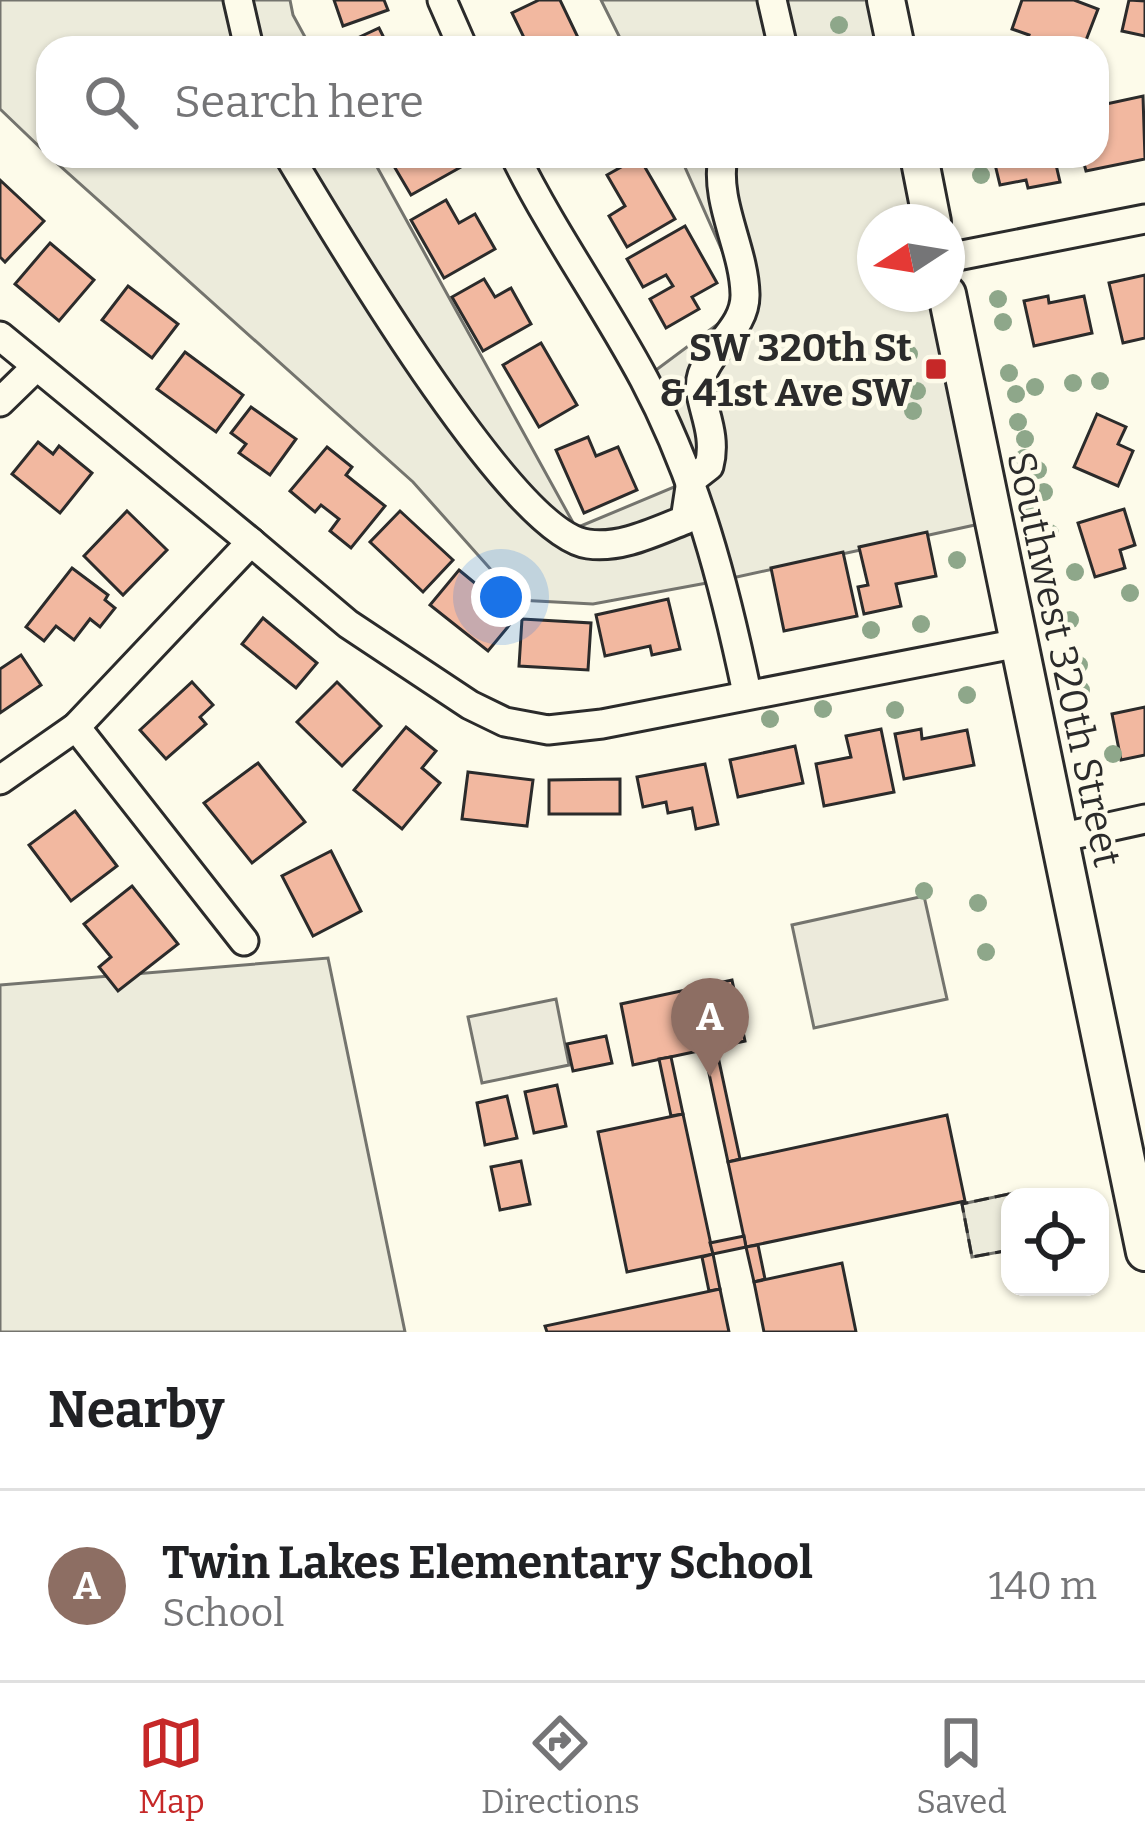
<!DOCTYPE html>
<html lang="en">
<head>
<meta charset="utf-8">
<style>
  :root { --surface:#fff; --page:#f6f6f6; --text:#202124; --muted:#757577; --line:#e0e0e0; --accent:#c62828 }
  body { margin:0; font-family:Bitter,serif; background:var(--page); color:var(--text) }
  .controls { position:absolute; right:36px; bottom:36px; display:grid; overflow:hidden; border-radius:24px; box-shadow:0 3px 9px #0004 }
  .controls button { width:108px; height:108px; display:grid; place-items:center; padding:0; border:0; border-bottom:3px solid var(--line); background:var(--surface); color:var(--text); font:60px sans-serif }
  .compass { position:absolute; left:857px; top:204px; width:108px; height:108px; border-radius:50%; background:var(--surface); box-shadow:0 3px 9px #0004; rotate:258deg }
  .you { position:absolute; left:501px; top:597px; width:42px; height:42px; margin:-30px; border:9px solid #fff; border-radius:50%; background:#1a73e8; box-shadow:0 0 0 18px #1a73e833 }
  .badge { display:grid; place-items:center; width:78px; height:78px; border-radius:50%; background:var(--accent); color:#fff; font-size:39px; font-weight:700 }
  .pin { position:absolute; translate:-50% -99px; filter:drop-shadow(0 3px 6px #0008) }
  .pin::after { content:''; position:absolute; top:63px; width:42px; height:36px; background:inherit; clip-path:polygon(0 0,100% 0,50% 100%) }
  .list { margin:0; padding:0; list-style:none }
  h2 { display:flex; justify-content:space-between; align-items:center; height:156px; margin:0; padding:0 48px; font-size:51px }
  h2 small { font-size:39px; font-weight:400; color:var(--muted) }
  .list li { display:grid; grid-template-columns:78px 1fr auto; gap:36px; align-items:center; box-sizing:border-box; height:192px; padding:0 48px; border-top:3px solid var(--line) }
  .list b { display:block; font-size:45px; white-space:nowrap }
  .list p { margin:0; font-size:39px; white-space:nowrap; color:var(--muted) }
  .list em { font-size:39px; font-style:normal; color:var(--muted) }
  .icon { flex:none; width:66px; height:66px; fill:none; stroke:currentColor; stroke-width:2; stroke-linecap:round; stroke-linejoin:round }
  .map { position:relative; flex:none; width:1145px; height:1332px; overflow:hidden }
  .search { position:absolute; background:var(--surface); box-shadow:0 3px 9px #0004; left:36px; right:36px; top:36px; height:132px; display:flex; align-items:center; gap:30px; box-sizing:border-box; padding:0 42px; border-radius:36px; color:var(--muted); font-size:45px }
  .sheet { height:348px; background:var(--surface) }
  nav { display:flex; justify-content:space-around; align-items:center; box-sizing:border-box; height:168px; border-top:3px solid var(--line); background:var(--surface); font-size:33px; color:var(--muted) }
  nav a { display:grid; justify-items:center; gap:6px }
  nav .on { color:var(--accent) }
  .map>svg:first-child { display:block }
  .green { fill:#ecebdb; stroke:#74746e; stroke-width:3 }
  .parking { fill:#eceadb; stroke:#74746e; stroke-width:3 }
  .building { fill:#f2b8a0; stroke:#2b2b2b; stroke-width:3 }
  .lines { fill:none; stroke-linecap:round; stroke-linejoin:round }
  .minor-casing { stroke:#2b2b2b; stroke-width:33 }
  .major-casing { stroke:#2b2b2b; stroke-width:42 }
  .minor { stroke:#fdfbea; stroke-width:27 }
  .major { stroke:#fdfbea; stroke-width:36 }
  .fence { stroke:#2b2b2b; stroke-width:3; stroke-dasharray:15 6; stroke-linecap:butt }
  .tree { fill:#8ea78a }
  .poi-dot { fill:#c62828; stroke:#fdfbea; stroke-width:4.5 }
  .labels { text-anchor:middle; stroke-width:9; stroke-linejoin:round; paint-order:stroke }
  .poi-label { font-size:39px; font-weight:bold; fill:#2b2b2b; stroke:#fdfbea; text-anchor:end }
  .street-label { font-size:39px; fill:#2b2b2b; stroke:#fdfbea }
</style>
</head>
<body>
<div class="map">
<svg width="1145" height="1332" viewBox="0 0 1145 1332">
  <rect width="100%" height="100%" fill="#fdfbea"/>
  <!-- green -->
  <g class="green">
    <polygon points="0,0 290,0 293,15 311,48 48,48 48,155 0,109"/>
    <polygon points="601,0 886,0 896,48 625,48"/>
    <polygon points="49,156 371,156 576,528 691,480 644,379 730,315 736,282 680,156 919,156 932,222 875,222 875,294 947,294 993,521 723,580 593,604 518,600 413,482"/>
    <polygon points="328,958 405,1332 0,1332 0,985"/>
    <polygon points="1018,1192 1019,1197 1010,1197 1010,1250 972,1257 962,1204"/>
  </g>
  <!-- parking -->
  <g class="parking">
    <polygon points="924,896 947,999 814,1028 792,925"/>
    <polygon points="556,999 569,1065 482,1083 468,1017"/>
  </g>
  <!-- building -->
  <g class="building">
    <polygon points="334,0 384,0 388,10 343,26"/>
    <polygon points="539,0 560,0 583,48 529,48 512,13"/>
    <polygon points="1022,0 1074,0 1098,9 1083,48 1024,48 1029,35 1012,29"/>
    <polygon points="1129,0 1145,1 1145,36 1122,31"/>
    <polygon points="379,28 389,48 336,48"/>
    <polygon points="1143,96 1145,159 1086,171 1082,156 1097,156 1097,106"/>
    <polygon points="388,156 455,156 461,167 411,195"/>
    <polygon points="993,156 1054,156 1060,182 1028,188 1026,180 1000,185"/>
    <polygon points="639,157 675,219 627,247 609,216 625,206 607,175"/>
    <polygon points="0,180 44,221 5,262 0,257"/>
    <polygon points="446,200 459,223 475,214 495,249 444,278 411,220"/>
    <polygon points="685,226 717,283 692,297 699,309 666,328 650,299 673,286 666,275 643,287 627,259"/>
    <polygon points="50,243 94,280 59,321 15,284"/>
    <polygon points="1145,275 1145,338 1123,343 1109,283"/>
    <polygon points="484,279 495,297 511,288 531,324 483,351 452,297"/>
    <polygon points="128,286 178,324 152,358 102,320"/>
    <polygon points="1048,296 1049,303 1084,296 1092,333 1034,346 1024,301"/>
    <polygon points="541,343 577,405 539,427 503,365"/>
    <polygon points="185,352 243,395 216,432 157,389"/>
    <polygon points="251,407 296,439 270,475 239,453 246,444 231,433"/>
    <polygon points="1097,414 1126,427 1118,444 1133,451 1118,486 1074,467"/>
    <polygon points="588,437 596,456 618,447 637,490 584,513 556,450"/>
    <polygon points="38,442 53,454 59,446 92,473 60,513 12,474"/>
    <polygon points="327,447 352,467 346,475 385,506 351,548 330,531 339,519 321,505 315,512 290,491"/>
    <polygon points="1124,509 1135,545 1120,550 1125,568 1095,577 1078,523"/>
    <polygon points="127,511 167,550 123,595 84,556"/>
    <polygon points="400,511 453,560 423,592 370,542"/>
    <polygon points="927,532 936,576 896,584 901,606 864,614 858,587 868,585 859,547"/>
    <polygon points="843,552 857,616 784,631 771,568"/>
    <polygon points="72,568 108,595 105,600 115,608 100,627 90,619 74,640 56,626 44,641 26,627"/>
    <polygon points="459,570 516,617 488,651 430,605"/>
    <polygon points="668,599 680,649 652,655 650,646 605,656 596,615"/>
    <polygon points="263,618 317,663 296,688 242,644"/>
    <polygon points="522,619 591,623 588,670 519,666"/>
    <polygon points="21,655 41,685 0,713 0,669"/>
    <polygon points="192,682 213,705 200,717 206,724 166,759 140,730"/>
    <polygon points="337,682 381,726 342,766 297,722"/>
    <polygon points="1145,707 1145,755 1121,760 1112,714"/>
    <polygon points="406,727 436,751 422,768 440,783 402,829 354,790"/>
    <polygon points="881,729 894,792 824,806 816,764 851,757 846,736"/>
    <polygon points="921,729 922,739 967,730 974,765 904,779 895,734"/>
    <polygon points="795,746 803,783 738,797 730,760"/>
    <polygon points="258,763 305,822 252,863 204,803"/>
    <polygon points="705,764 718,824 696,829 692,808 668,813 666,802 643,807 637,777"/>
    <polygon points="468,772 533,780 527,826 462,819"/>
    <polygon points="620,779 620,814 549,814 549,780"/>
    <polygon points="75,811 117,866 71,901 29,845"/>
    <polygon points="331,851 361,911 313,936 282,876"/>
    <polygon points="132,886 178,944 118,991 99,967 111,957 84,924"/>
    <polygon points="732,980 745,1041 633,1065 621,1004"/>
    <polygon points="606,1036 612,1063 573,1071 567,1044"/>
    <polygon points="716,1047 740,1159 728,1162 704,1050"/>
    <polygon points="671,1057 683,1114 671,1116 659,1059"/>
    <polygon points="557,1085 566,1126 534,1133 525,1092"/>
    <polygon points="507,1096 517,1138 485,1145 477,1103"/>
    <polygon points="683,1114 713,1254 627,1272 598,1132"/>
    <polygon points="947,1115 965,1201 746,1247 728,1162"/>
    <polygon points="521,1161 530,1204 500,1210 491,1167"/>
    <polygon points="744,1236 746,1247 713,1254 710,1243"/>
    <polygon points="758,1245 765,1279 754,1282 746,1247"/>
    <polygon points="713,1254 720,1289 709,1291 702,1257"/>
    <polygon points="842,1263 856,1332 764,1332 754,1282"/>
    <polygon points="720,1289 729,1332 547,1332 545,1326"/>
  </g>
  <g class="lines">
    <!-- minor casing -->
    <g class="minor-casing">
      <g id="minor">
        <polyline points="238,0 249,48"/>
        <polyline points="442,0 463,48"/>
        <polyline points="772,0 783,48"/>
        <path d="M289,156C333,229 512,534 588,544C621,549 656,531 685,520L691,480L709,466C719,428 694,399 702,375C712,346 746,327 745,294C744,248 714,202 723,156"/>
        <path d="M515,156C553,233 604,304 644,379C697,479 724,583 747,693"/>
        <polyline points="947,258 1145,219"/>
        <polyline points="0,336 251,542"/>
        <polyline points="0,402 36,367"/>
        <polyline points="76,727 244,941"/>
        <polyline points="0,780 76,727 251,542 348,624 470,705 505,722 548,730 602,724 1019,643"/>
        <polyline points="1059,838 1145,819"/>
      </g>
    </g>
    <!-- major casing -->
    <g class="major-casing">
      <g id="major">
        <polyline points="886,0 896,48"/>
        <polyline points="919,156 932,222"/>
        <polyline points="947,294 1145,1252"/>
      </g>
    </g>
    <!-- minor -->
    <use href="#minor" class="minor"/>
    <!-- major -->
    <use href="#major" class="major"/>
    <!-- fence -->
    <polyline class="fence" points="1010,1250 972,1257 962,1204 1018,1192 1019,1197"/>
  </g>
  <!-- trees -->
  <g class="tree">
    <circle cx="839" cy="25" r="9"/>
    <circle cx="981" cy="175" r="9"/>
    <circle cx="998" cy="299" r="9"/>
    <circle cx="1003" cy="322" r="9"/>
    <circle cx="909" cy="354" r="9"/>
    <circle cx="1009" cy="373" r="9"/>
    <circle cx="1100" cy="381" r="9"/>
    <circle cx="1073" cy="383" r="9"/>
    <circle cx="1035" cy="387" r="9"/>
    <circle cx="917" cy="391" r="9"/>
    <circle cx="1016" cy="394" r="9"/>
    <circle cx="913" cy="411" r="9"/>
    <circle cx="1018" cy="422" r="9"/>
    <circle cx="1025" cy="439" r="9"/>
    <circle cx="1024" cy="458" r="9"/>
    <circle cx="1038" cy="470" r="9"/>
    <circle cx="1044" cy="492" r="9"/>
    <circle cx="1032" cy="509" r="9"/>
    <circle cx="1050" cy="533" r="9"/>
    <circle cx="957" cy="560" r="9"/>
    <circle cx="1075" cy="572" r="9"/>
    <circle cx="1130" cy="593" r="9"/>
    <circle cx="1070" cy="620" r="9"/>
    <circle cx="921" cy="624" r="9"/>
    <circle cx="871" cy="630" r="9"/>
    <circle cx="1079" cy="665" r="9"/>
    <circle cx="1081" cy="690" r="9"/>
    <circle cx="967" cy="695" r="9"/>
    <circle cx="823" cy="709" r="9"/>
    <circle cx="895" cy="710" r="9"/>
    <circle cx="770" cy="719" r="9"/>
    <circle cx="1113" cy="754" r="9"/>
    <circle cx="924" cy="891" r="9"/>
    <circle cx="978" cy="903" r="9"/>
    <circle cx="986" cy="952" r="9"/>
  </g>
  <!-- markers -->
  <rect class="poi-dot" x="924" y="357" width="24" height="24" rx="6"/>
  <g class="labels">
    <!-- poi labels -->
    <g class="poi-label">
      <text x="912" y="361">SW 320th St<tspan x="912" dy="45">&amp; 41st Ave SW</tspan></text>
    </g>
    <!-- street labels -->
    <g class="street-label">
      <text transform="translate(1065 659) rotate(78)" y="14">Southwest 320th Street</text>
    </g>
  </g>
</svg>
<div class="controls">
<button><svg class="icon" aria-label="locate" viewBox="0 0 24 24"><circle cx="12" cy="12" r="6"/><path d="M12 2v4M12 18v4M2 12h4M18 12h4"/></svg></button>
</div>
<svg class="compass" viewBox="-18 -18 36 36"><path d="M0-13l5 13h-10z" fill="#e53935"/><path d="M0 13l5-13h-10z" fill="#757577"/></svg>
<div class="you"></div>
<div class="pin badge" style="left:710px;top:1077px;background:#8d6e63">A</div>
<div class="search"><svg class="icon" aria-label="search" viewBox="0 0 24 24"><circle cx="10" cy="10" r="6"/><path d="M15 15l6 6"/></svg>Search here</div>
</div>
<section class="sheet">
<h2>Nearby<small></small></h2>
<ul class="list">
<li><span class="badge" style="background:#8d6e63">A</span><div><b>Twin Lakes Elementary School</b><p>School</p></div><em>140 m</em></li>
</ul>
</section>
<nav>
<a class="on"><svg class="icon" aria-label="map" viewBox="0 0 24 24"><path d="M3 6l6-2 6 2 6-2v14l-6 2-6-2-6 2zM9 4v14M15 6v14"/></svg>Map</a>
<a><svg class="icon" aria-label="directions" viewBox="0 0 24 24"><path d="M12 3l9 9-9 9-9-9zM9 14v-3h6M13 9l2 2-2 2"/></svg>Directions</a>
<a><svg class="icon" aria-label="saved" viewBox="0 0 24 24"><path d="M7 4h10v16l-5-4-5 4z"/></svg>Saved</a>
</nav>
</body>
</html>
